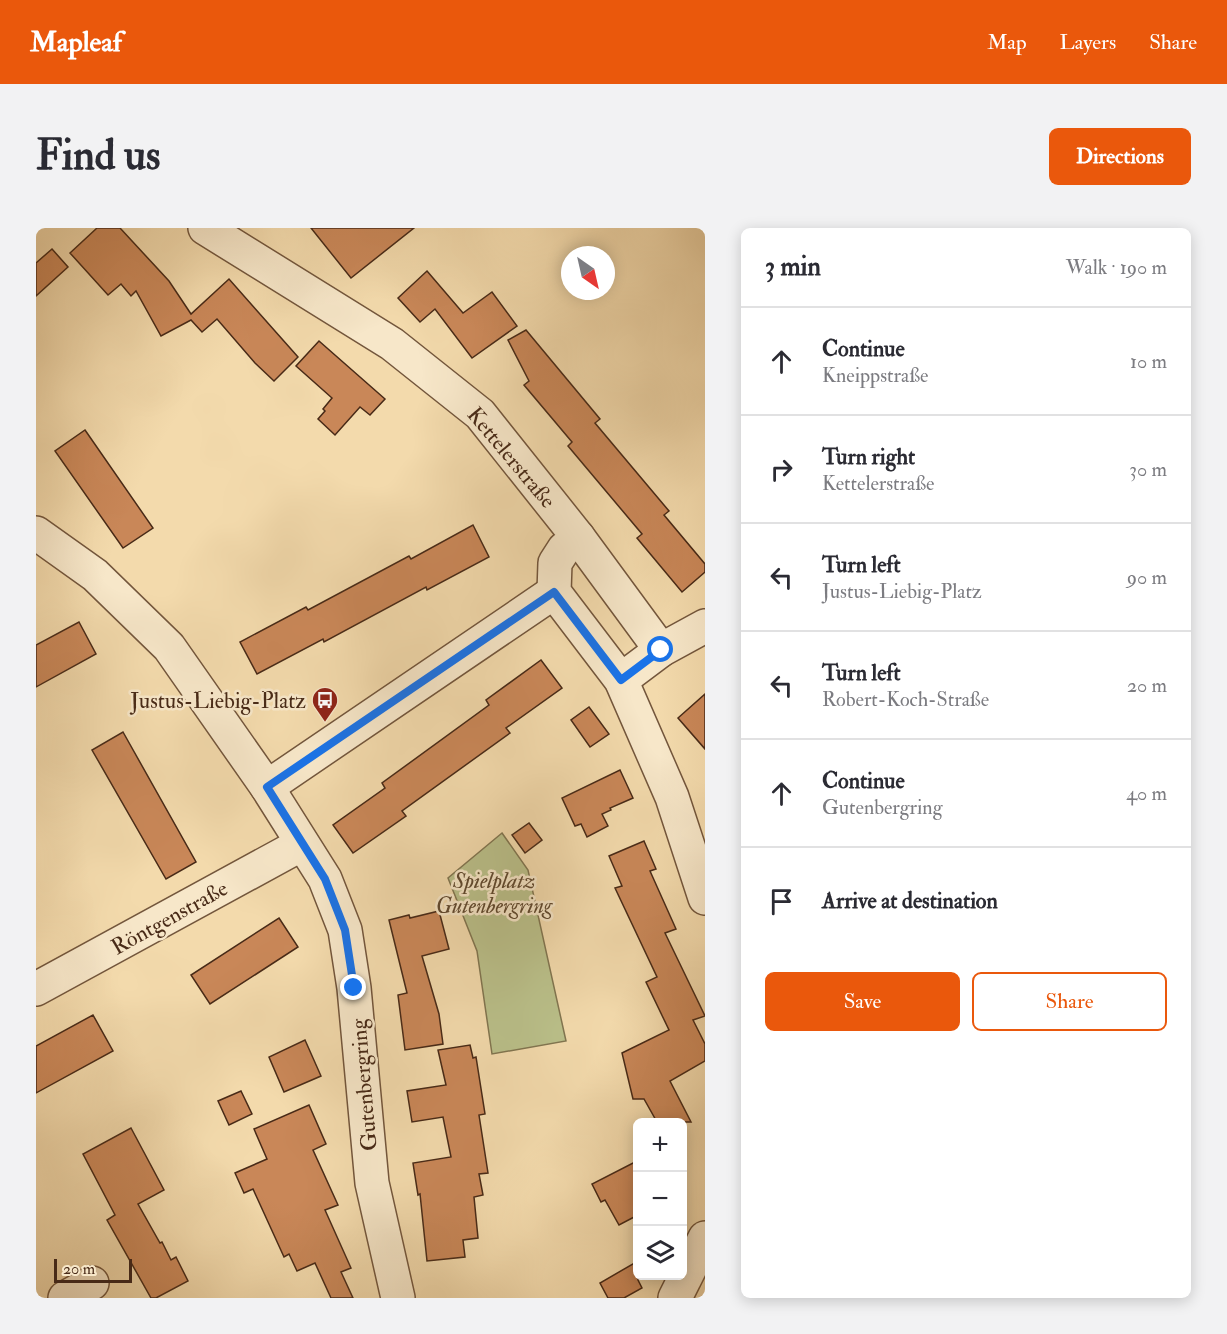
<!DOCTYPE html>
<html lang="en">
<head>
<meta charset="utf-8">
<style>
  :root { --surface:#fff; --page:#f2f2f3; --text:#2b2b33; --muted:#7c7c81; --line:#e1e1e2; --accent:#ea580c }
  body { margin:0; font-family:"IM FELL Double Pica",serif; background:var(--page); color:var(--text) }
  .controls { position:absolute; right:18px; bottom:18px; display:grid; overflow:hidden; border-radius:9px; box-shadow:0 3px 15px #0003 }
  .controls button { width:54px; height:54px; display:grid; place-items:center; padding:0; border:0; border-bottom:2px solid var(--line); background:var(--surface); color:var(--text); font:30px sans-serif }
  .compass { position:absolute; left:525px; top:18px; width:54px; height:54px; border-radius:50%; background:var(--surface); box-shadow:0 3px 15px #0003; rotate:146deg }
  .scale { position:absolute; left:18px; bottom:15px; width:78px; box-sizing:border-box; padding-left:6px; border:3px solid #482a17; border-top:0; font-size:16px; line-height:21px; white-space:nowrap; color:#482a17; -webkit-text-stroke:4px #f7e7c9; paint-order:stroke }
  .stop { position:absolute; width:18px; height:18px; margin:-14px; border:4px solid #1a73e8; border-radius:50%; background:#fff }
  .stop.end { background:#1a73e8; border-color:#fff; box-shadow:0 2px 6px #0008 }
  .list { margin:0; padding:0; list-style:none }
  h2 { display:flex; justify-content:space-between; align-items:center; height:78px; margin:0; padding:0 24px; font-size:26px }
  h2 small { font-size:20px; font-weight:400; color:var(--muted) }
  .list li { display:grid; grid-template-columns:39px 1fr auto; gap:18px; align-items:center; box-sizing:border-box; height:108px; padding:0 24px; border-top:2px solid var(--line) }
  .list b { display:block; font-size:22px; white-space:nowrap }
  .list p { margin:0; font-size:20px; white-space:nowrap; color:var(--muted) }
  .list em { font-size:20px; font-style:normal; color:var(--muted) }
  .actions { display:flex; gap:12px; padding:18px 24px }
  .actions a { flex:1; padding:14px 0; border:2px solid var(--accent); border-radius:9px; text-align:center; font-size:21px; color:var(--accent) }
  .actions .main { background:var(--accent); color:#fff }
  .icon { flex:none; width:33px; height:33px; fill:none; stroke:currentColor; stroke-width:2; stroke-linecap:round; stroke-linejoin:round }
  .map { position:relative; flex:none; width:669px; height:1070px; overflow:hidden; border-radius:9px }
  header { display:flex; align-items:center; gap:36px; box-sizing:border-box; height:84px; padding:0 30px; background:var(--accent); color:#fff }
  header strong { font-size:28px }
  nav { display:flex; gap:33px; margin-inline-start:auto; font-size:21px }
  .intro { display:flex; align-items:center; justify-content:space-between; box-sizing:border-box; height:144px; padding:0 36px }
  h1 { margin:0; font-size:42px }
  .button { padding:15px 27px; border-radius:9px; background:var(--accent); color:#fff; font-size:21px; font-weight:700 }
  main { display:flex; gap:36px; padding:0 36px }
  aside { flex:1; background:var(--surface); border-radius:9px; box-shadow:0 3px 15px #0003 }
  .map>svg:first-child { display:block }
  .green { fill:#bac08a; stroke:#817550; stroke-width:1.5 }
  .building { fill:#c98758; stroke:#482a17; stroke-width:1.5 }
  .lines { fill:none; stroke-linecap:round; stroke-linejoin:round }
  .minor-casing { stroke:#73563c; stroke-width:36 }
  .minor { stroke:#f7e7c9; stroke-width:33 }
  .route { stroke:#1a73e8; stroke-width:8 }
  .labels { text-anchor:middle; stroke-width:5; stroke-linejoin:round; paint-order:stroke }
  .street-label { font-size:22px; fill:#482a17; stroke:#f7e7c9 }
  .poi-label { font-size:22px; fill:#482a17; stroke:#f7e7c9; text-anchor:end }
  .park-label { font-size:22px; font-style:italic; fill:#5f482e; stroke:#f7e7c9 }
</style>
</head>
<body>
<header>
<strong>Mapleaf</strong>
<nav><a>Map</a><a>Layers</a><a>Share</a></nav>
</header>
<div class="intro"><h1>Find us</h1><a class="button">Directions</a></div>
<main>
<div class="map">
<svg width="669" height="1070" viewBox="0 0 669 1070">
  <rect width="100%" height="100%" fill="#f3daac"/>
  <filter id="stains"><feTurbulence type="fractalNoise" baseFrequency=".00333" numOctaves="4"/><feColorMatrix values="0 0 0 0 .2 0 0 0 0 .09 0 0 0 0 .02 0 0 0 .5 -.17"/></filter>
  <radialGradient id="worn" r=".72"><stop offset=".6" stop-color="#630" stop-opacity="0"/><stop offset="1" stop-color="#630" stop-opacity=".3"/></radialGradient>
  <!-- green -->
  <polygon class="green" points="466,605 492,642 530,813 456,826 441,723 412,650"/>
  <!-- building -->
  <g class="building">
    <polygon points="61,0 84,0 133,53 155,86 193,51 262,129 238,153 219,135 181,91 166,104 155,92 125,108 100,63 95,68 85,56 72,67 34,25"/>
    <polygon points="275,0 378,0 315,50"/>
    <polygon points="16,21 32,39 0,68 0,35"/>
    <polygon points="391,43 427,85 456,64 481,98 436,130 399,81 384,94 362,70"/>
    <polygon points="490,102 564,191 559,195 633,283 628,287 669,336 669,344 646,364 601,310 606,306 532,218 536,214 488,157 493,153 472,112"/>
    <polygon points="283,113 349,171 334,187 324,179 299,207 282,191 289,183 287,181 296,170 260,138"/>
    <polygon points="49,202 117,300 87,320 19,223"/>
    <polygon points="437,297 453,329 391,362 390,359 288,414 287,411 221,446 204,414 270,379 272,382 373,328 375,331"/>
    <polygon points="43,394 60,426 0,459 0,417"/>
    <polygon points="505,432 526,460 470,500 474,505 366,583 370,588 317,625 297,597 349,560 346,555 453,477 450,472"/>
    <polygon points="669,466 669,521 642,490"/>
    <polygon points="553,479 573,506 554,519 535,492"/>
    <polygon points="87,504 160,634 130,651 56,522"/>
    <polygon points="584,542 597,570 574,580 575,582 566,586 572,598 551,609 545,596 539,598 526,570"/>
    <polygon points="493,595 506,612 489,625 476,607"/>
    <polygon points="608,613 620,641 614,643 640,701 629,705 669,788 657,792 669,816 669,833 634,853 655,894 621,894 608,871 597,871 586,825 633,802 610,754 621,749 579,660 586,658 573,628"/>
    <polygon points="403,683 413,721 386,728 403,786 407,816 369,822 362,767 371,765 353,692 373,687 374,690"/>
    <polygon points="243,690 262,719 174,776 155,747"/>
    <polygon points="57,787 77,823 0,865 0,818"/>
    <polygon points="269,812 285,848 248,864 233,829"/>
    <polygon points="434,817 437,830 440,829 449,886 443,887 452,945 443,946 447,967 438,969 442,1010 427,1012 429,1029 391,1033 384,966 382,967 377,935 415,929 407,889 376,894 371,863 410,857 402,822"/>
    <polygon points="205,863 216,886 193,897 182,873"/>
    <polygon points="273,877 290,916 277,922 302,977 289,982 315,1040 305,1044 317,1070 295,1070 279,1035 261,1043 253,1026 248,1029 217,961 208,965 199,945 231,931 218,901"/>
    <polygon points="95,900 128,962 102,976 124,1015 126,1014 135,1032 140,1029 152,1053 120,1070 115,1070 71,992 79,987 47,926"/>
    <polygon points="601,933 602,987 583,997 569,972 565,974 556,956"/>
    <polygon points="602,1033 602,1052 606,1060 588,1070 572,1070 564,1055"/>
  </g>
  <g class="lines">
    <!-- minor casing -->
    <g class="minor-casing">
      <g id="minor">
        <polyline points="169,0 356,116 444,186 542,309 528,321 519,335 518,364 585,452 636,569 669,670"/>
        <polyline points="0,305 59,347 133,419 231,559 289,651 309,702 318,760 336,955 362,1070"/>
        <polyline points="542,309 625,422"/>
        <polyline points="585,452 625,422 669,398"/>
        <polyline points="231,559 518,364"/>
        <polyline points="0,761 266,616"/>
        <polyline points="29,1070 56,1055"/>
        <polyline points="639,1070 669,1010"/>
      </g>
    </g>
    <!-- minor -->
    <use href="#minor" class="minor"/>
  </g>
  <g class="lines">
    <!-- route -->
    <polyline class="route" points="318,760 309,702 289,651 231,559 518,364 585,452 625,422"/>
  </g>
  <!-- icons -->
  <defs>
    <g id="bus-pin" transform="scale(1.35)"><path d="M0 17L-7.5 6A9.5 9.5 0 1 1 7.5 6Z" fill="#8f2418" stroke="#f7e7c9"/><path d="M-5-6H5V4H4V6H2V4H-2V6H-4V4H-5ZM-3.5-4V0h7V-4ZM-3.5 1.2v1.5H-2V1.2ZM2 1.2v1.5H3.5V1.2Z" fill="#fff"/></g>
  </defs>
  <g fill-rule="evenodd">
    <use href="#bus-pin" x="289" y="472"/>
  </g>
  <g class="labels">
    <!-- street labels -->
    <g class="street-label">
      <text transform="translate(476 229) rotate(50)" y="8">Kettelerstraße</text>
      <text transform="translate(133 689) rotate(-29)" y="8">Röntgenstraße</text>
      <text transform="translate(327 857) rotate(-95)" y="8">Gutenbergring</text>
    </g>
    <!-- poi labels -->
    <g class="poi-label">
      <text x="270" y="480">Justus-Liebig-Platz</text>
    </g>
    <!-- park labels -->
    <g class="park-label">
      <text x="458" y="660">Spielplatz<tspan x="458" dy="25">Gutenbergring</tspan></text>
    </g>
  </g>
  <rect width="100%" height="100%" filter="url(#stains)"/>
  <rect width="100%" height="100%" fill="url(#worn)"/>
</svg>
<div class="controls">
<button>+</button>
<button>−</button>
<button><svg class="icon" aria-label="layers" viewBox="0 0 24 24"><path d="M12 4l9 5-9 5-9-5zM3 14l9 5 9-5"/></svg></button>
</div>
<svg class="compass" viewBox="-18 -18 36 36"><path d="M0-13l5 13h-10z" fill="#e53935"/><path d="M0 13l5-13h-10z" fill="#7c7c81"/></svg>
<div class="scale">20 m</div>
<div class="stop" style="left:625px;top:422px"></div>
<div class="stop end" style="left:318px;top:760px"></div>
</div>
<aside>
<h2>3 min<small>Walk · 190 m</small></h2>
<ul class="list">
<li><svg class="icon" aria-label="ahead" viewBox="0 0 24 24"><path d="M12 20V5M6 11l6-6 6 6"/></svg><div><b>Continue</b><p>Kneippstraße</p></div><em>10 m</em></li>
<li><svg class="icon" aria-label="right" viewBox="0 0 24 24"><path d="M7 20v-9h11M14 6l5 5-5 5"/></svg><div><b>Turn right</b><p>Kettelerstraße</p></div><em>30 m</em></li>
<li><svg class="icon" aria-label="left" viewBox="0 0 24 24"><path d="M17 20v-9H6M10 6l-5 5 5 5"/></svg><div><b>Turn left</b><p>Justus-Liebig-Platz</p></div><em>90 m</em></li>
<li><svg class="icon" aria-label="left" viewBox="0 0 24 24"><path d="M17 20v-9H6M10 6l-5 5 5 5"/></svg><div><b>Turn left</b><p>Robert-Koch-Straße</p></div><em>20 m</em></li>
<li><svg class="icon" aria-label="ahead" viewBox="0 0 24 24"><path d="M12 20V5M6 11l6-6 6 6"/></svg><div><b>Continue</b><p>Gutenbergring</p></div><em>40 m</em></li>
<li><svg class="icon" aria-label="arrive" viewBox="0 0 24 24"><path d="M6 21V4h12l-3 4 3 4H6"/></svg><div><b>Arrive at destination</b></div></li>
</ul>
<div class="actions"><a class="main">Save</a><a>Share</a></div>
</aside>
</main>
</body>
</html>
